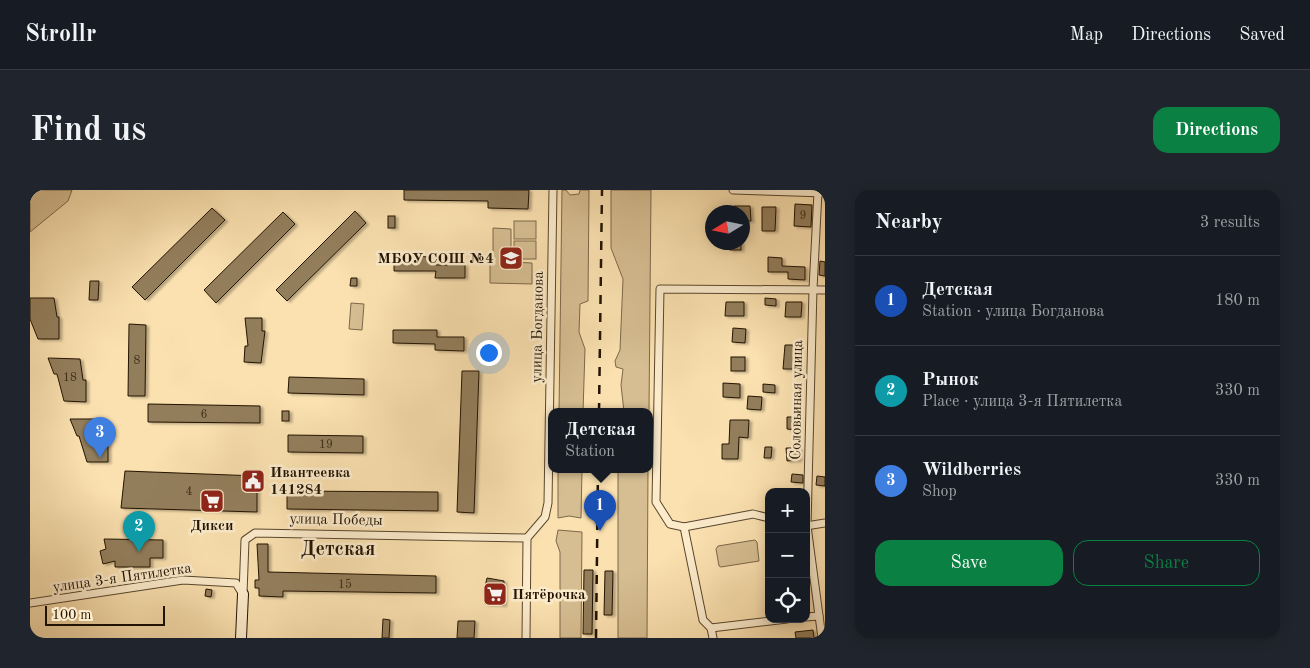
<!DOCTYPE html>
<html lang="en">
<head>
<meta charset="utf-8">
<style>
  :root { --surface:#171b24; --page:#20242c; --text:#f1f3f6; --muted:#9ea1a6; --line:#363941; --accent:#0b8043 }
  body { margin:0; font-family:"Old Standard TT",serif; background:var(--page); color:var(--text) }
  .controls { position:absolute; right:15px; bottom:15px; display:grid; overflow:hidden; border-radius:10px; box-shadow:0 2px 12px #0003 }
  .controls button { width:45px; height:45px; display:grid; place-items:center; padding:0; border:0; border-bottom:1px solid var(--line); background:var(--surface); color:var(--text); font:25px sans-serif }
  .compass { position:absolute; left:675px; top:15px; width:45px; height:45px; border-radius:50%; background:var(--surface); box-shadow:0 2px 12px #0003; rotate:260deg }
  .scale { position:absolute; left:15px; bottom:12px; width:120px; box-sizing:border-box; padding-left:5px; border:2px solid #221302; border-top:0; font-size:14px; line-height:18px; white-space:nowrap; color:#221302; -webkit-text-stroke:4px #fceccc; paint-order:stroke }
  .you { position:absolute; left:458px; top:162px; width:18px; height:18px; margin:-12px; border:4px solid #fff; border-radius:50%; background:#1a73e8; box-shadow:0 0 0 8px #1a73e833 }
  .badge { display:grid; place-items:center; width:32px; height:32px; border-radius:50%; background:var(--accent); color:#fff; font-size:16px; font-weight:700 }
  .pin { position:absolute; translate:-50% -41px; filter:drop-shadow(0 1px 2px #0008) }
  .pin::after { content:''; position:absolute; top:26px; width:18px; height:15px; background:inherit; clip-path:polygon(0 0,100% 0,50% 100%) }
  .popup { position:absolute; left:518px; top:218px; width:105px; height:65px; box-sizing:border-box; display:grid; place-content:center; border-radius:10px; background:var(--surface); filter:drop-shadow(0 1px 4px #0005); font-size:16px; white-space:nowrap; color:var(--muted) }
  .popup b { font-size:19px; color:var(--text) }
  .popup::after { content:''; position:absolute; left:50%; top:100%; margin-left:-10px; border:10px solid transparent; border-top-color:var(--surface) }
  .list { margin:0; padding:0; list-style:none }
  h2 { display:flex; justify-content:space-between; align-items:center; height:65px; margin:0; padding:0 20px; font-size:21px }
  h2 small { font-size:16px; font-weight:400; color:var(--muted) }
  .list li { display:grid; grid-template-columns:32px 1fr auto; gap:15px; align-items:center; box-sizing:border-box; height:90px; padding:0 20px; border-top:1px solid var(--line) }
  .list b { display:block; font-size:19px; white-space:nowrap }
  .list p { margin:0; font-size:16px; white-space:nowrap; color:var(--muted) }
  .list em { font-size:16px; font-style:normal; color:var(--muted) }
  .actions { display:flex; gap:10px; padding:15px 20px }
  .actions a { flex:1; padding:11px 0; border:1px solid var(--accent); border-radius:15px; text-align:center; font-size:18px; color:var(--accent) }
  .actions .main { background:var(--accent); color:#fff }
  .icon { flex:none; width:28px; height:28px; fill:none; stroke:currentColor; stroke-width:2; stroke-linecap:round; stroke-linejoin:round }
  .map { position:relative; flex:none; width:795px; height:448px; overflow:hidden; border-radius:15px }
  header { display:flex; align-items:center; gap:30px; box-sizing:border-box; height:70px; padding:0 25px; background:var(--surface); border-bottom:1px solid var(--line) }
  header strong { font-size:24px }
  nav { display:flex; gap:28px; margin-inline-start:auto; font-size:18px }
  .intro { display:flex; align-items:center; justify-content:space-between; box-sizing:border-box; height:120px; padding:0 30px }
  h1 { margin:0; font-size:35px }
  .button { padding:12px 22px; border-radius:15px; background:var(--accent); color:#fff; font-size:18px; font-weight:700 }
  main { display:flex; gap:30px; padding:0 30px }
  aside { flex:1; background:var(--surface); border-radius:15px; box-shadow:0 2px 12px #0003 }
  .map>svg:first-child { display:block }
  .green { fill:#d6be92; stroke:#7c684a }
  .building { fill:#937e5c; stroke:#221302; filter:url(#shadow) }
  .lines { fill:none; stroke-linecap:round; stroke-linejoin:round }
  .street-casing { stroke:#58462e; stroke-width:9 }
  .secondary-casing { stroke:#221302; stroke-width:12 }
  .street { stroke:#fceccc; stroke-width:7 }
  .secondary { stroke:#fceccc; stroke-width:10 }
  .rail { stroke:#221302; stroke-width:2.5; stroke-dasharray:9 9; stroke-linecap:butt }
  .labels { text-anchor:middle; stroke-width:5; stroke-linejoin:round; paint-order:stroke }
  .number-label { font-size:12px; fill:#3e2e18 }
  .poi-label { font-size:15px; font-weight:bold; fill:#221302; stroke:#fceccc; text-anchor:start }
  .street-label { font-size:15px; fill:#221302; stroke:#fceccc }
  .district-label { font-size:20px; font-weight:bold; fill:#221302; stroke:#fceccc }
</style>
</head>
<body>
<header>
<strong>Strollr</strong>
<nav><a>Map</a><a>Directions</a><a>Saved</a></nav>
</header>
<div class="intro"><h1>Find us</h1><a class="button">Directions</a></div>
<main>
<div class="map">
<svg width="795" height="448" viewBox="0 0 795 448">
  <defs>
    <filter id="shadow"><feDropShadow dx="3" dy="1.5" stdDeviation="1" flood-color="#0004"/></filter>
  </defs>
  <rect width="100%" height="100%" fill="#fbe1b0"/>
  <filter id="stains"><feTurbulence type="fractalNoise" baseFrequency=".004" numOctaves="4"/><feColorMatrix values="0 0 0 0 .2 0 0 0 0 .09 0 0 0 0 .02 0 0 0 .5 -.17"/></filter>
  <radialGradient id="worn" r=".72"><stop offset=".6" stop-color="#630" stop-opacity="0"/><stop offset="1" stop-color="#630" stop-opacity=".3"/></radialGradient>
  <!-- green -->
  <g class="green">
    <polygon points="0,0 42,0 38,11 0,42"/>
    <polygon points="532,0 536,0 540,5 549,4 550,0 559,0 558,111 550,114 549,142 555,159 553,222 529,222"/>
    <polygon points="581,0 621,0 619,222 594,222 591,195 593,179 586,177 585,171 590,160 593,89 581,58"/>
    <rect x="484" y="31" width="22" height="18"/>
    <polygon points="463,38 481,39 481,72 502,73 502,94 460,93 460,72 463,72"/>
    <rect x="484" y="51" width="22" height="18"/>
    <polygon points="321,113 334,114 332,140 319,139"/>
    <polygon points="528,280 552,280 551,328 539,326 528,328"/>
    <polygon points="588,280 618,280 617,448 588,448"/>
    <polygon points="528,340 552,342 551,448 530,448 530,362 526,351"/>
    <polygon points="725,350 727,352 729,371 691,377 689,376 686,359 688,356"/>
  </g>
  <!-- building -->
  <g class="building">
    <polygon points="374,0 499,0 498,19 458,18 458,11 374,10"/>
    <polygon points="765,14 782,15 781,37 764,36"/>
    <polygon points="704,16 720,16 721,31 712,31 712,22 704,22"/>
    <polygon points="732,17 746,17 745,41 732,41"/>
    <polygon points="182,18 195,30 115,110 102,97"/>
    <polygon points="325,21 336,33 257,111 246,100"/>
    <polygon points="253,22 265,34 186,113 174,100"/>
    <rect x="358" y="26" width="7" height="12"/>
    <rect x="700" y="52" width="11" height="8"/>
    <polygon points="364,66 406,67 406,75 435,75 435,88 405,88 406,81 364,81"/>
    <polygon points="738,67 752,68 752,76 775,77 775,90 758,89 758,82 738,82"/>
    <polygon points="790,71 795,72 795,86 789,85"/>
    <polygon points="321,88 327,88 327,96 320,96"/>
    <polygon points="60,91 69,91 68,110 59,110"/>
    <polygon points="0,108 24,108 27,127 29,127 29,149 8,149 0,129"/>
    <polygon points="735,108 746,109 746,116 735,115"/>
    <polygon points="696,112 714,112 714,126 695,126"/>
    <polygon points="756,112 772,112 771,127 755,127"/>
    <polygon points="215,128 232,128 232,141 235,141 231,173 214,172 215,156 218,156"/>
    <polygon points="99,134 116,135 115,206 98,206"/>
    <polygon points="703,138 716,139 715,153 702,152"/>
    <polygon points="363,140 407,140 407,147 434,147 434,161 405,160 405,154 363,153"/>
    <polygon points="755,155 769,155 769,179 753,179"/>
    <rect x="701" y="167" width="14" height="14"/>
    <polygon points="18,168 50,169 53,190 56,190 56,212 34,211 27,184 24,184"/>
    <polygon points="432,181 449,181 444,323 427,322"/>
    <polygon points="259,187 334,189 334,205 258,203"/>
    <polygon points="693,193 710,194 710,208 693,207"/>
    <polygon points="733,194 745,195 745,203 733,202"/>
    <polygon points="718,206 732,207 731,220 717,219"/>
    <polygon points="118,214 230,216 230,233 118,232"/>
    <rect x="252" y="221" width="7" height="10"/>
    <polygon points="757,227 769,227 768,240 757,239"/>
    <polygon points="40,229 72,229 72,238 75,241 75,249 78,249 78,272 57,272 49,246 47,246"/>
    <polygon points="700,230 719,230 718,248 709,247 708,269 692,269 692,254 699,254"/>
    <polygon points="258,245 333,246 333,263 258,262"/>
    <polygon points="735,257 742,257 741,268 734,268"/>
    <polygon points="756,258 769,258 769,270 757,271"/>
    <polygon points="95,281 227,286 227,322 91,318"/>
    <polygon points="762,284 773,285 773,293 761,292"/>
    <polygon points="787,286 795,287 795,296 786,295"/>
    <polygon points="257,301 408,302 408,321 257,319"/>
    <polygon points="74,349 133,350 133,368 120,368 120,377 85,377 85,371 73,374 70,361 76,359"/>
    <polygon points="227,354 238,354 238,382 406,386 406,403 253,401 253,407 229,406 229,398 225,398 225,390 229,390"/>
    <polygon points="554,380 563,380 562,444 553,444"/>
    <polygon points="575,381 583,381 582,425 574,425"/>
    <polygon points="457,388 474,391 474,415 455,414 454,401"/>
    <polygon points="176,399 182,400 181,407 175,406"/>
    <polygon points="353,429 360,430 359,448 352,448"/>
    <polygon points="428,431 445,431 444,448 427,448"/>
    <polygon points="783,440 784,448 766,448 765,442"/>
  </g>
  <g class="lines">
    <!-- street casing -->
    <g class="street-casing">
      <g id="street">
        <polyline points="703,0 795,3"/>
        <polyline points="788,2 783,99 777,336 792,448"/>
        <polyline points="776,336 795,333"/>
        <polyline points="654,337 723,324 739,328"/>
        <polyline points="213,404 215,350 225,343 497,348"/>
        <polyline points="0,413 153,390 206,393 212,403"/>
        <polyline points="776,427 789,426"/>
        <polyline points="681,438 757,429"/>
        <polyline points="496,448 497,348 515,327 518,313 523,0"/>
        <polyline points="683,448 681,438 673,430 654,337 640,334 626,312 630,99 795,100"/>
      </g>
    </g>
    <!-- secondary casing -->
    <g class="secondary-casing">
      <polyline id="secondary" points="211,448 213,404"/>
    </g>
    <!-- street -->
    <use href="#street" class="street"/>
    <!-- secondary -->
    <use href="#secondary" class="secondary"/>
    <!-- rail -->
    <g class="rail">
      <polyline points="569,222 572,0"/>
      <polyline points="566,448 568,280"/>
    </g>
  </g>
  <!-- icons -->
  <defs>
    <g id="school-square" transform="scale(1.25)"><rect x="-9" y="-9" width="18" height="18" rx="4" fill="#8f2418" stroke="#fceccc"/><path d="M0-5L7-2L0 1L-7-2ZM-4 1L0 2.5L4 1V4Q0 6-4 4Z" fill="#fff"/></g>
    <g id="civic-square" transform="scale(1.25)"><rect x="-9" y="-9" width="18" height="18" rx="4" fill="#8f2418" stroke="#fceccc"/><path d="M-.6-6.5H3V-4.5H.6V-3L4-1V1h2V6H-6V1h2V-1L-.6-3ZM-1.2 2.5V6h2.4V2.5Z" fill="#fff"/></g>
    <g id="supermarket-square" transform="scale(1.25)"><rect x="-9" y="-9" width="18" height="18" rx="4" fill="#8f2418" stroke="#fceccc"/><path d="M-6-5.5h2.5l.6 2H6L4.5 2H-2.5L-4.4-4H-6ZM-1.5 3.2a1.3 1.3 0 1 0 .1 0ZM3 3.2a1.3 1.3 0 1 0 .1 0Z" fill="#fff"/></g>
  </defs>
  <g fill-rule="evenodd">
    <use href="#school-square" x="481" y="68"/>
    <use href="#civic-square" x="223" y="291"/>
    <use href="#supermarket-square" x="182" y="311"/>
    <use href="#supermarket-square" x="465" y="404"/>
  </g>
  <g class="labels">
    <!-- number labels -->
    <g class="number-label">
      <text x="773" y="29">9</text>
      <text x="107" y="174">8</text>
      <text x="40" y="191">18</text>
      <text x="174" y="228">6</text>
      <text x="296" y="258">19</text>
      <text x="159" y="305">4</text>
      <text x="315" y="398">15</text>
    </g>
    <!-- poi labels -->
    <g class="poi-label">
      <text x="464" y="73" text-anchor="end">МБОУ СОШ №4</text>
      <text x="240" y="287">Ивантеевка<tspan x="240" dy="17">141284</tspan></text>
      <text x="182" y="340" text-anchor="middle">Дикси</text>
      <text x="482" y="409">Пятёрочка</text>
    </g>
    <!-- street labels -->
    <g class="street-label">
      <text transform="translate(507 137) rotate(-89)" y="5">улица Богданова</text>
      <text transform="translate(766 210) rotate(-89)" y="5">Соловьиная улица</text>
      <text transform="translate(306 329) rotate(1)" y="5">улица Победы</text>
      <text transform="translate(92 387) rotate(-8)" y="5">улица 3-я Пятилетка</text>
    </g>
    <!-- district labels -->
    <g class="district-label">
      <text x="308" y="365">Детская</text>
    </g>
  </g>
  <rect width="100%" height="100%" filter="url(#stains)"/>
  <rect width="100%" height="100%" fill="url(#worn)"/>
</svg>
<div class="controls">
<button>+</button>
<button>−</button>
<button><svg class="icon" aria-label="locate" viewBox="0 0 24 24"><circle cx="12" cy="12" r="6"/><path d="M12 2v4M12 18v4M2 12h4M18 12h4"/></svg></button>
</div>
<svg class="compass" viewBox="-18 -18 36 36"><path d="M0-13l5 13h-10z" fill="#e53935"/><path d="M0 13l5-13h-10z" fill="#9ea1a6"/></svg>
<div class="scale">100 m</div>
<div class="you"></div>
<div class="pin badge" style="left:570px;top:341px;background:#1a4fb4">1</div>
<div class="popup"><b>Детская</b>Station</div>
<div class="pin badge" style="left:109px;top:362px;background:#0f9aa8">2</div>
<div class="pin badge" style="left:70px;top:268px;background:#3f7fe0">3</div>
</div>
<aside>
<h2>Nearby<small>3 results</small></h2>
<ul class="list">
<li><span class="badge" style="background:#1a4fb4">1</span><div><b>Детская</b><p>Station · улица Богданова</p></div><em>180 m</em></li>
<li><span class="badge" style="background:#0f9aa8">2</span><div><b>Рынок</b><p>Place · улица 3-я Пятилетка</p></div><em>330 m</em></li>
<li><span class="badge" style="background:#3f7fe0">3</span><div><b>Wildberries</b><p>Shop</p></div><em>330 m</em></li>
</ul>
<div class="actions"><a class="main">Save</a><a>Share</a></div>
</aside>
</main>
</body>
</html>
